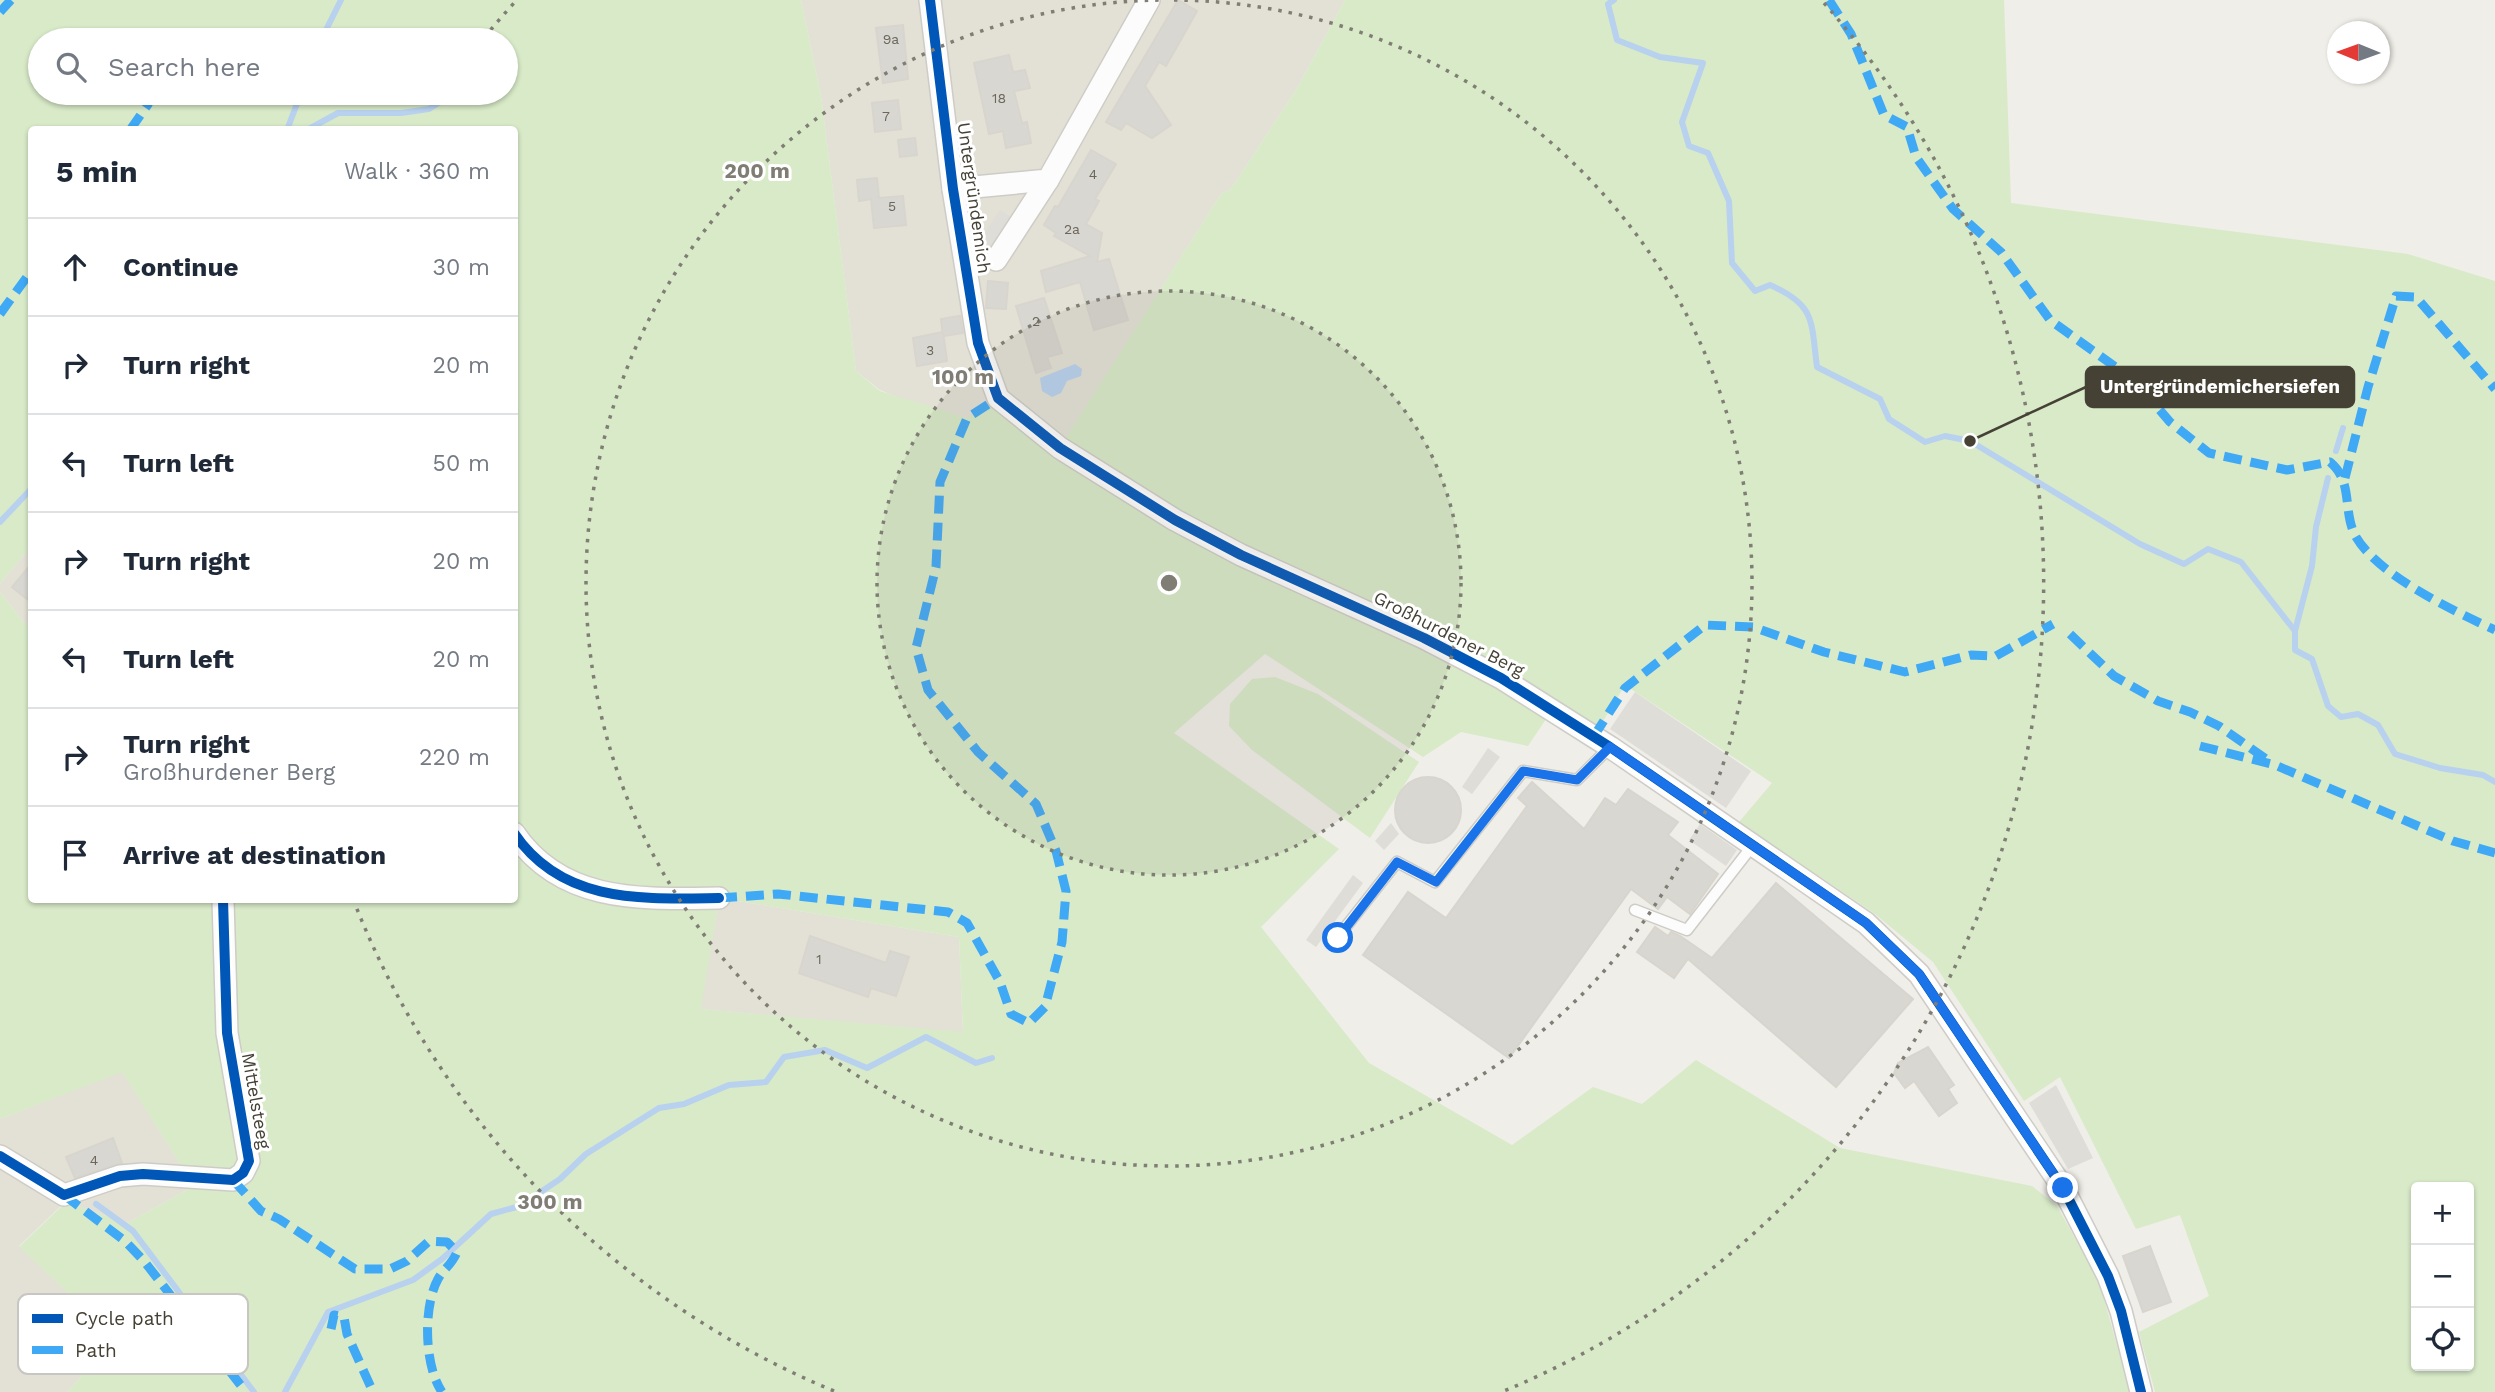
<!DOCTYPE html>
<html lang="en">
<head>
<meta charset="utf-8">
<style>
  :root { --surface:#fff; --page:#f2f2f3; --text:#1f2937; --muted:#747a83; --line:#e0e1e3 }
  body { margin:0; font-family:"Work Sans",sans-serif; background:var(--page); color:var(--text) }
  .controls { position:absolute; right:21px; bottom:21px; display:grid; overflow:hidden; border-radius:7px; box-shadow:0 2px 5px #0004 }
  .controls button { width:63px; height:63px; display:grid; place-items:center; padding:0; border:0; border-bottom:2px solid var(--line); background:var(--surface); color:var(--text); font:35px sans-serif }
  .compass { position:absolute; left:2327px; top:21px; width:63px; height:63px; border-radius:50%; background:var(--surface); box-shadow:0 2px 5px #0004; rotate:271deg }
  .stop { position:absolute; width:21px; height:21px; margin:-16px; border:5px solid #1a73e8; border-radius:50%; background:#fff }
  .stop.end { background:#1a73e8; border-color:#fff; box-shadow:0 2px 7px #0008 }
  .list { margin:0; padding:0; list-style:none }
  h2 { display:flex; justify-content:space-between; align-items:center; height:91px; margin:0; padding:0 28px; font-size:30px }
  h2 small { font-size:23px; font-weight:400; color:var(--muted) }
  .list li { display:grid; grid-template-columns:46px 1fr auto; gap:21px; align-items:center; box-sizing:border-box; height:98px; padding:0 28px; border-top:2px solid var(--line) }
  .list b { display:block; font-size:26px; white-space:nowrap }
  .list p { margin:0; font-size:23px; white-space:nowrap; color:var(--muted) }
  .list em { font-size:23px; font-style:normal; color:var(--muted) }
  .icon { flex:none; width:38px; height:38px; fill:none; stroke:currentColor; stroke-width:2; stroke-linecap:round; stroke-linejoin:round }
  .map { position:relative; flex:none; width:2495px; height:1392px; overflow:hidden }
  .search { position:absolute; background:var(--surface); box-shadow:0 2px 5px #0004; left:28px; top:28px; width:490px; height:77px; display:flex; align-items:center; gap:18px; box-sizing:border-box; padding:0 24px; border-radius:38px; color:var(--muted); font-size:26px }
  .panel { position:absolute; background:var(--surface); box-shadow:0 2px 5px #0004; left:28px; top:126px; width:490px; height:777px; border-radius:7px }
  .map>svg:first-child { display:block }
  .residential { fill:#e3e1d5 }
  .green { fill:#d8eac8; fill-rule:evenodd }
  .parking { fill:#deddd8 }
  .water { fill:#b8d1ee }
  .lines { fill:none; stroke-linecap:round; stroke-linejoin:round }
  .stream { stroke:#b8d1ee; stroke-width:6 }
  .building { fill:#d9d7d1; stroke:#d7d5ce; stroke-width:2 }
  .service-casing { stroke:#cdccc6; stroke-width:13 }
  .minor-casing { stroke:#cdccc6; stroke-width:24 }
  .service { stroke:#fdfcfc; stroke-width:10 }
  .minor { stroke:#fdfcfc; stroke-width:21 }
  .quiet { stroke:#3fa9f5; stroke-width:9; stroke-dasharray:18 9; stroke-linecap:butt }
  .cycleway-casing { stroke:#fff; stroke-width:15 }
  .cycleway { stroke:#0057b8; stroke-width:10 }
  .route { stroke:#1a73e8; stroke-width:9 }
  .ring { fill:none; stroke:#807e74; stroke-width:3.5; stroke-dasharray:3.5 7 }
  .labels { text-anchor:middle; stroke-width:6; stroke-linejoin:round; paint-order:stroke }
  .number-label { font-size:14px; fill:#6b675d }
  .street-label { font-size:18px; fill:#454135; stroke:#fff }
  .key { fill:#fff; stroke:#c7c6c2; stroke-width:2 }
  .key-label { font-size:19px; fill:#454135 }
  .centre { fill:#807e74; stroke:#fff; stroke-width:3.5 }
  .ring-label { font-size:21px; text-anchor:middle; font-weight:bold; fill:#807e74; stroke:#fff; stroke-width:6; stroke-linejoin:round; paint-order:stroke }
  .leader { fill:none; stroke:#454135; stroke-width:2.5 }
  .callout-dot { fill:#454135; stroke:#fff; stroke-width:2.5 }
  .callout { fill:#454135; stroke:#454135; stroke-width:2.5 }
  .callout-label { font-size:19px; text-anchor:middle; font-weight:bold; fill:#fff }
</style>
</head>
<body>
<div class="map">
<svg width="2495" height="1392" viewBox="0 0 2495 1392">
  <rect width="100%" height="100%" fill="#efeee8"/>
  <!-- residential -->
  <g class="residential">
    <polygon points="801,0 1345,0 1296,90 1231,189 1221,194 1060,448 909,402 880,390 856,371 821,96"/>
    <polygon points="27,551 31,551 31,631 0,592 0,584"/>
    <polygon points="719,898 959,937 963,1033 700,1009"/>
    <polygon points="122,1071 194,1186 127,1223 65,1202 19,1246 116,1338 67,1392 0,1392 0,1119"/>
  </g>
  <!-- green -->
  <g class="green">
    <path d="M0,0H801L821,96L856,371L880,391L967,418L998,398L1060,447L1221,194L1231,189L1296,90L1345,0H2004L2011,203L2408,254L2495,281V1392H2155L2139,1332L2209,1296L2180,1215L2136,1229L2060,1077L2024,1101L1933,962L1875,914L1739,822L1772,783L1625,685L1594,736L1552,710L1528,746L1461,732L1423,757L1265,654L1174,733L1339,849L1261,927L1369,1063L1512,1145L1593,1087L1642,1104L1696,1060L1840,1148L2032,1186L2057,1206L2099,1281L2130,1392H67L116,1338L19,1247L66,1202L127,1223L194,1186L122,1072L0,1119V592L31,631L32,900H514V130H32L31,551H27L0,584ZM40,40H506V93H40ZM719,898L959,937L963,1032L701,1009ZM2416,1187H2469V1366H2416Z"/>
    <polygon points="1275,677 1318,694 1419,762 1370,838 1252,750 1229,726 1230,704 1252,679"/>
  </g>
  <!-- parking -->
  <g class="parking">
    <polygon points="1000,210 1014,219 985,265 978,255 978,242"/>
    <polygon points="1635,692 1751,771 1726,808 1610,729"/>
    <polygon points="1488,748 1500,757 1472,794 1462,787"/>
    <polygon points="1391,823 1399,834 1384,850 1375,841"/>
    <polygon points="1700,824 1737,850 1726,866 1689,840"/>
    <polygon points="1353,875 1363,883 1316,947 1306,940"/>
    <polygon points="2056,1085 2093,1158 2068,1169 2029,1103"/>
  </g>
  <!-- water -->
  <polygon class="water" points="1075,364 1082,369 1081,376 1067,381 1061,393 1052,397 1042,391 1040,378"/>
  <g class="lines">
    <!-- stream -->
    <g class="stream">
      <path d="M1614,0L1608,4L1617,40L1660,57L1703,63L1682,122L1689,146L1708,153L1729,201L1732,263L1755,291L1770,285C1816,305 1811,321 1817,367L1880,399L1889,419L1925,442L1945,436L1970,441L2140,544L2184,564L2208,549L2241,562L2295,631V650L2312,659L2328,706L2341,717L2358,714L2378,725L2395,754L2440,768L2483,775L2495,782"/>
      <polyline points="321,40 341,0"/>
      <polyline points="287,130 301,93"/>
      <polyline points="307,130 338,113 401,113 429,109 440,102 457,102 482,93"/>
      <polyline points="2336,451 2343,428"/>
      <polyline points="0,522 32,488"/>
      <polyline points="2295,631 2312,566 2316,527 2328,478"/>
      <polyline points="96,1204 133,1231 254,1392"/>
      <polyline points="285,1392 328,1312 413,1280 442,1259 491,1214 520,1206 560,1179 586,1154 659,1108 684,1104 729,1085 766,1082 784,1057 825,1050 867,1068 926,1037 976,1063 992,1058"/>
    </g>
  </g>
  <!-- building -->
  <g class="building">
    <polygon points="1178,0 1197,11 1166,66 1159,62 1145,86 1171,125 1152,138 1126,123 1121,130 1106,122"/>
    <polygon points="903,25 908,79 883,83 876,28"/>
    <polygon points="1009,55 1013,72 1025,70 1030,88 1014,91 1022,123 1027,122 1031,143 1006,148 1003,131 989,134 974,63"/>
    <polygon points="898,100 901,129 875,132 872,103"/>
    <polygon points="915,138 917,155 900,157 898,140"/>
    <polygon points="1091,150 1116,164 1095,199 1099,201 1086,224 1102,233 1097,262 1109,259 1128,320 1094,330 1080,282 1046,292 1041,271 1090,256 1054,236 1056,233 1044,225 1055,206 1058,207"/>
    <polygon points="877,178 879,198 903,196 906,225 874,228 871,199 859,201 857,180"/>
    <polygon points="988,281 1008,283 1006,309 986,308"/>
    <polygon points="1044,298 1062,353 1047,357 1051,368 1036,373 1016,306"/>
    <polygon points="960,316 963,333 943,336 941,319"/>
    <polygon points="943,332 947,361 917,366 913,338"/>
    <polygon points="32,563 32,603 12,587"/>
    <circle cx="1428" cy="810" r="33"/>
    <polygon points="1532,782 1584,829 1605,798 1616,805 1628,789 1678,822 1668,835 1718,874 1690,914 1667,897 1658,909 1631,889 1509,1058 1363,955 1408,892 1446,918 1527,806 1518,798"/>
    <polygon points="1776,883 1913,999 1836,1087 1688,959 1674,978 1637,952 1655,927 1668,936 1671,932 1680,936 1712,958"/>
    <polygon points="810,936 886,963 890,951 909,957 896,996 871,988 868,997 799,973"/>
    <polygon points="1928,1047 1954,1085 1948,1089 1957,1103 1939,1116 1914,1081 1905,1088 1894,1073 1898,1063"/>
    <polygon points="113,1138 122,1163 75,1178 66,1157"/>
    <polygon points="2150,1246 2171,1302 2143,1312 2123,1256"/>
  </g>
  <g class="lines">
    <!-- service casing -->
    <g class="service-casing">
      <g id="service">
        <polyline points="1635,910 1687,930 1753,845"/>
        <polyline points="1337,938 1397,862 1435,882 1523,771 1577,780 1610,747"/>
      </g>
    </g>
    <!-- minor casing -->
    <g class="minor-casing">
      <g id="minor">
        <polyline points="930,0 953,189 978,343 998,398 1060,448 1175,520 1241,555 1424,638 1501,678 1610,747 1866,923 1919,974 2063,1188 2108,1276 2121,1311 2141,1392"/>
        <polyline points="953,189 1048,180 1149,0"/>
        <polyline points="996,260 1048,180"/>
        <path d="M514,833C562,904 642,899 719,898"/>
        <polyline points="0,1156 64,1195 120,1176 143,1174 233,1180 243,1173 249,1161 227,1033 223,900"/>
      </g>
    </g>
    <!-- service -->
    <use href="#service" class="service"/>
    <!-- minor -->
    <use href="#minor" class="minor"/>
    <!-- quiet -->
    <g class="quiet">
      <path d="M1829,0L1851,34L1884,115L1907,127L1916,157L1953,209L2001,252L2050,320L2135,381L2170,422L2209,453L2287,470L2330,462C2354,482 2342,512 2356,537C2379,576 2454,611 2495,630"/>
      <polyline points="0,12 11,0"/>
      <polyline points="130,130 149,103"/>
      <polyline points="0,314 32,270"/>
      <polyline points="2345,478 2368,387 2396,296 2416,297 2495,389"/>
      <polyline points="2070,634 2114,676 2158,701 2190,712 2219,726 2269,761"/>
      <polyline points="1594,736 1625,688 1705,625 1753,627 1824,652 1905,672 1971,655 1996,656 2053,624"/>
      <polyline points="2200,746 2275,765 2453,841 2495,853"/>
      <polyline points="719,898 778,894 948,912 967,923 1000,982 1011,1014 1029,1023 1045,1007 1062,942 1066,891 1056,851 1036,804 978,752 928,690 916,648 936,567 940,482 967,418 998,398"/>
      <path d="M233,1180L261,1211L279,1219L355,1269H390L407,1261L429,1241L447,1242L457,1252C451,1266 444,1268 438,1279C423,1306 424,1366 442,1392"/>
      <polyline points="64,1195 125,1241 144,1261 246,1392"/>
      <polyline points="331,1329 334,1315 344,1317 347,1334 373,1392"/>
    </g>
    <!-- cycleway casing -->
    <g class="cycleway-casing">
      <g id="cycleway">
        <polyline points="930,0 953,189 978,343 998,398 1060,448 1175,520 1241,555 1424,638 1501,678 1610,747 1866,923 1919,974 2063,1188 2108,1276 2121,1311 2141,1392"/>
        <path d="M514,833C562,904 642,899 719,898"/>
        <polyline points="0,1156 64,1195 120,1176 143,1174 233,1180 243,1173 249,1161 227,1033 223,900"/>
      </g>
    </g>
    <!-- cycleway -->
    <use href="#cycleway" class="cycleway"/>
  </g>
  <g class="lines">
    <!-- route -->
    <polyline class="route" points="1338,938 1397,862 1436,882 1523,771 1577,780 1610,747 1866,923 1919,974 2063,1188"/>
  </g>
  <!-- distance rings -->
  <circle cx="1169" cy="583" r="292" fill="#807e74" fill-opacity=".12"/>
  <g class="ring">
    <circle cx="1169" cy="583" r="292"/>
    <path d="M1174 0A583 583 0 1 1 1164 0"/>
    <path d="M834 1391A875 875 0 0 1 355 904M484 38A875 875 0 0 1 514 3M1824 3A875 875 0 0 1 1504 1391"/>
  </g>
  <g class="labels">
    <!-- number labels -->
    <g class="number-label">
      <text x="891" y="44">9a</text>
      <text x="999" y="103">18</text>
      <text x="886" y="121">7</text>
      <text x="1093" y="179">4</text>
      <text x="892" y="211">5</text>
      <text x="1072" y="234">2a</text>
      <text x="1036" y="326">2</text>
      <text x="930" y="355">3</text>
      <text x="819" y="964">1</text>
      <text x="94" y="1165">4</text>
    </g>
    <!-- street labels -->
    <g class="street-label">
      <text transform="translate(974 198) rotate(82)" y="6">Untergründemich</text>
      <text transform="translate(1449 634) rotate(27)" y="6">Großhurdener Berg</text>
      <text transform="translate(256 1101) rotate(80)" y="6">Mittelsteeg</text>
    </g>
  </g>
  <!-- legend -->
  <rect x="18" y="1294" width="230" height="80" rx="10" class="key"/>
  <rect x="32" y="1314" width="31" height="9" fill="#0057b8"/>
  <rect x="32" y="1346" width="31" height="8" fill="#3fa9f5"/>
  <g class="key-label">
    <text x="75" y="1325">Cycle path</text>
    <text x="75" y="1357">Path</text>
  </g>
  <circle cx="1169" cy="583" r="10" class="centre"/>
  <g class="ring-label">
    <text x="757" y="178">200 m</text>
    <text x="963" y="384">100 m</text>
    <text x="550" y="1209">300 m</text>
  </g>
  <!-- callouts -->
  <path class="leader" d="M1970 441L2086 387"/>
  <circle class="callout-dot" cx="1970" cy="441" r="7"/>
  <rect class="callout" x="2086" y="367" width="268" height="40" rx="7"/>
  <g class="callout-label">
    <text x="2220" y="393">Untergründemichersiefen</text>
  </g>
</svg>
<div class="controls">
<button>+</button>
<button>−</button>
<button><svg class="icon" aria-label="locate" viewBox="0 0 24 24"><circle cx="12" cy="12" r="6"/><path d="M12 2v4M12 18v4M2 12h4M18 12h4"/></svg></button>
</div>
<svg class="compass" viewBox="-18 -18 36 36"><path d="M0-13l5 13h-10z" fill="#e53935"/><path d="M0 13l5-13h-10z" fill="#747a83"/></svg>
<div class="stop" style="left:1338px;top:938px"></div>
<div class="stop end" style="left:2063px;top:1188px"></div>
<div class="search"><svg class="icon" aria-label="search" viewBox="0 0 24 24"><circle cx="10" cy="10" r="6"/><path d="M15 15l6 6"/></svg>Search here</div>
<section class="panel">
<h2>5 min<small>Walk · 360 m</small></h2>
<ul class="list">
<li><svg class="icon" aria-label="ahead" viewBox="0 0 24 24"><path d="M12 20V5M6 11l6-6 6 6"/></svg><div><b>Continue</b></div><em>30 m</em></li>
<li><svg class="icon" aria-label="right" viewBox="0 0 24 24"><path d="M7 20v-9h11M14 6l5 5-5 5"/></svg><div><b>Turn right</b></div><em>20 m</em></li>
<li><svg class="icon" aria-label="left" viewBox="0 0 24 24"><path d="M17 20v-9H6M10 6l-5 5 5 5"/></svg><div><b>Turn left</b></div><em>50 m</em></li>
<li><svg class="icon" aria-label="right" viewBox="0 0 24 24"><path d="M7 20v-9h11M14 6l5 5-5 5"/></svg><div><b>Turn right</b></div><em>20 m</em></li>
<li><svg class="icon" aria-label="left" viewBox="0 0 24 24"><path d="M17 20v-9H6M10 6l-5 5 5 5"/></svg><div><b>Turn left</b></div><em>20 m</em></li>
<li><svg class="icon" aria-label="right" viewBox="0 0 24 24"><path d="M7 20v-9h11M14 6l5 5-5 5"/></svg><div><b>Turn right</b><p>Großhurdener Berg</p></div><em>220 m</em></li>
<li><svg class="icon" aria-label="arrive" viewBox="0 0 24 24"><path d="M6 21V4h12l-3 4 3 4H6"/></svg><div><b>Arrive at destination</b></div></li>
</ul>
</section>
</div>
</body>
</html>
